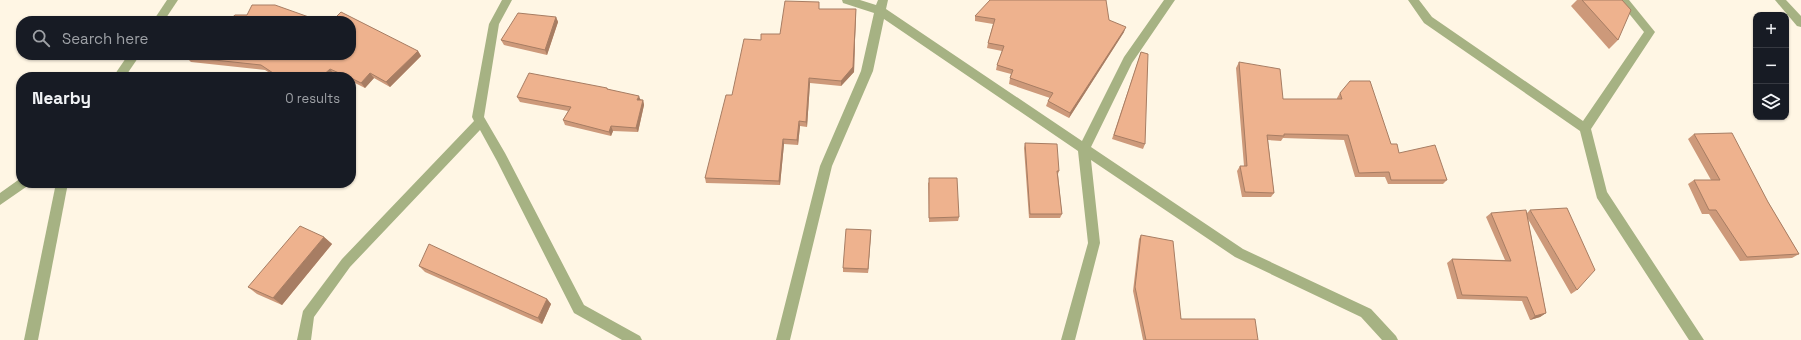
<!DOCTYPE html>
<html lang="en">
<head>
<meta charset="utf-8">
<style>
  :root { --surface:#171b24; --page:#20242c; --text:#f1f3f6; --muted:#9ea1a6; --line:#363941 }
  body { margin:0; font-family:"Space Grotesk",sans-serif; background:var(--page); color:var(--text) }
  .controls { position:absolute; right:12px; top:12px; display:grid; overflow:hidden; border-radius:8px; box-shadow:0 1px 3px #0004 }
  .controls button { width:36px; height:36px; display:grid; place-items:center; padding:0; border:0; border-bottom:1px solid var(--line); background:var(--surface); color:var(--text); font:20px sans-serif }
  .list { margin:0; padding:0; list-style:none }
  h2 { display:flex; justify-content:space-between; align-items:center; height:52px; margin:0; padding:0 16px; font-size:17px }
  h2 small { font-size:13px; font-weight:400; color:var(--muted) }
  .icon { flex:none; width:22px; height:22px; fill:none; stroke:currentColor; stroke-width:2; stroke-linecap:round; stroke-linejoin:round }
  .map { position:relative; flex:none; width:1801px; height:340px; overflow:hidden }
  .search { position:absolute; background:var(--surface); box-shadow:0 1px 3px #0004; left:16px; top:16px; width:340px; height:44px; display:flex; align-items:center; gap:10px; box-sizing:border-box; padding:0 14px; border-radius:16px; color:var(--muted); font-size:15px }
  .panel { position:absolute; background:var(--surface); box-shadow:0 1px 3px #0004; left:16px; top:72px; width:340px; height:116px; border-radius:16px }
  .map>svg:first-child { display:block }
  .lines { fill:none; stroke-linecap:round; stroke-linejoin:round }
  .minor { fill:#a6b283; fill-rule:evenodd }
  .wall { fill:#cd997a }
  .shaded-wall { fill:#a77d63 }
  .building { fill:#eeb28e; stroke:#a77d63 }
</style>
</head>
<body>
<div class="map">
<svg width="1801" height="340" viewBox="0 0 1801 340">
  <rect width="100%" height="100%" fill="#fff6e4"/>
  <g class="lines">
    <!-- minor -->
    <g class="minor">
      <polygon points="167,0 178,0 164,21 153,21"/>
      <polygon points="502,0 512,0 499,24 484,117 505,153 584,305 640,336 642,340 622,340 574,313 497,161 480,130 350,267 314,317 311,340 297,340 303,311 342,259 474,121 472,117 489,24"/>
      <polygon points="842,0 860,0 876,5 878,0 888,0 886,9 1082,141 1124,57 1164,0 1175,0 1132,63 1091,147 1243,249 1371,309 1396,336 1398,340 1382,340 1361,317 1235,257 1091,160 1100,243 1075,340 1061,340 1088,243 1078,151 884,19 873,71 832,166 790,340 776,340 820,166 861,71 874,13 843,3"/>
      <polygon points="1408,0 1419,0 1432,17 1583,121 1644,32 1618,0 1629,0 1655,32 1591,129 1607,192 1704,340 1689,340 1597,198 1580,131 1424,23"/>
      <polygon points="1775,0 1786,0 1801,16 1801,27 1797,26"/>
      <polygon points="128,55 140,55 125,77 113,77"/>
      <polygon points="21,178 21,183 28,183 26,187 0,205 0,193"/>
      <polygon points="56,183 68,183 38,340 24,340"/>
    </g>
  </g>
  <!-- wall -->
  <g class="wall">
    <polygon points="1577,0 1622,0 1618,40 1609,49 1571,6"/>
    <polygon points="820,9 856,9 854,72 841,86 810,83 807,127 800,126 798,145 784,144 780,185 706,183 705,178 732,95 761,40 780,34"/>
    <polygon points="975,16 1109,20 1124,32 1069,118 1046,106 1048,101 1050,98 1009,84 1010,78 1011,74 996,70 997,65 1002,51 987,48 988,43 993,24 975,21"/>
    <polygon points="556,17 558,22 547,55 504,45 501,40"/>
    <polygon points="418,51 421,56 390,87 374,78 365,88 351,81 351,77 341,77 334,74 331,77 276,77 265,70 191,62 186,57"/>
    <polygon points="1141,52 1145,144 1143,149 1112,139"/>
    <polygon points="1239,62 1283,99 1337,99 1337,98 1340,93 1391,144 1399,153 1447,180 1443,184 1388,184 1385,177 1355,177 1344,140 1283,138 1281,141 1268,140 1274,193 1271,197 1242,197 1237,171 1240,166 1244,166 1236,68"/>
    <polygon points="607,88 608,89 643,100 644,105 638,132 613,131 611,136 565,125 563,120 568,111 520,102 517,97"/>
    <polygon points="1694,134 1768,202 1799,254 1792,258 1740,261 1709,214 1702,214 1688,184 1694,180 1711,180 1688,139"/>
    <polygon points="1025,143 1059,171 1058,174 1062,214 1060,218 1029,218 1024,148"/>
    <polygon points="928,182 959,217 958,221 929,222"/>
    <polygon points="1530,210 1577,290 1571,294 1528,219 1546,313 1540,317 1530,320 1522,301 1457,299 1447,263 1452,259 1505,260 1486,217 1491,213 1527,213"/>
    <polygon points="871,230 868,273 843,272 843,268"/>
    <polygon points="1141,235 1181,319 1258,340 1143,340 1133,291 1139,239"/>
    <polygon points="324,237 332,244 282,305 257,294 248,287"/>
    <polygon points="419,266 547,299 551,304 542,324 425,272"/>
  </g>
  <!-- shaded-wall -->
  <g class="shaded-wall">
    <polygon points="856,9 854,72 841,86 841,81"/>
    <polygon points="556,17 558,22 547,55 545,50"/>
    <polygon points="1126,27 1124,32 1069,118 1070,113"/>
    <polygon points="418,51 421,56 390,87 386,82"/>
    <polygon points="330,69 334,74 331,77 321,77"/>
    <polygon points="370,73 374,78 365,88 361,83"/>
    <polygon points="809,78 810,83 807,127 806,122"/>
    <polygon points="639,96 641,101 637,100"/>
    <polygon points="643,100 644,105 638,132 636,128"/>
    <polygon points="799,121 800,126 798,145 797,140"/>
    <polygon points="611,126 613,131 611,136 609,132"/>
    <polygon points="783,139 784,144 780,185 779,181"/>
    <polygon points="871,230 871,234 868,273 868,269"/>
    <polygon points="324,237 332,244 282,305 273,298"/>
    <polygon points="547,299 551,304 542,324 538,318"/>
    <polygon points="1546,313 1540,317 1530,320 1535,316"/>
  </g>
  <!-- building -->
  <g class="building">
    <polygon points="990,0 1106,0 1109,20 1126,27 1070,113 1048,101 1053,93 1010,78 1013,70 997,65 1004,46 988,43 995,19 975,16"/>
    <polygon points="1582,0 1622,0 1631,10 1618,40"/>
    <polygon points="785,1 819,2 819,9 856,9 853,67 841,81 809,78 806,122 799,121 797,140 783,139 779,181 705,178 726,95 732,95 744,39 761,40 761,34 780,34"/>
    <polygon points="252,5 275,5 320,21 228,21 235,15 247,15"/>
    <polygon points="341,12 418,51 386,82 370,73 361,83 351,78 351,77 348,77 330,69 321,77 279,77 261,65 186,57 188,55 351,55 351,21 332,21"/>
    <polygon points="518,13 556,17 545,50 501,40"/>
    <polygon points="1141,52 1148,54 1145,144 1114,135"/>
    <polygon points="1239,62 1280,69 1283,99 1342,99 1340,93 1350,81 1370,81 1391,144 1397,144 1399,153 1435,145 1447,180 1391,180 1389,172 1359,173 1348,135 1284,134 1284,136 1267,135 1274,193 1245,192 1240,166 1247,166"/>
    <polygon points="529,73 607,88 607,89 639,96 637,100 643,100 636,128 611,126 609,132 563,120 571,107 517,97"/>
    <polygon points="1732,133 1768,202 1799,254 1747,257 1716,210 1709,210 1694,180 1720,180 1694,134"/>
    <polygon points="1025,143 1057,144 1059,171 1057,171 1062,214 1030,214"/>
    <polygon points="929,178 957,178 959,217 929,218"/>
    <polygon points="1567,208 1595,270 1577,290 1530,210"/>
    <polygon points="1526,210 1546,313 1535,316 1527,297 1462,295 1452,259 1511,261 1491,213"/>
    <polygon points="300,226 324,237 273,298 248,287"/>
    <polygon points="846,229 871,230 868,269 843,268"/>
    <polygon points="1141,235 1173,241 1181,319 1255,319 1258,340 1146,340 1135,287"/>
    <polygon points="429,244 547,299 538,318 419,266"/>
  </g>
</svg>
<div class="controls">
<button>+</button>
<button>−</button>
<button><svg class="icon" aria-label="layers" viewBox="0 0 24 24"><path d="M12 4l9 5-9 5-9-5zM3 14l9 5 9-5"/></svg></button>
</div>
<div class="search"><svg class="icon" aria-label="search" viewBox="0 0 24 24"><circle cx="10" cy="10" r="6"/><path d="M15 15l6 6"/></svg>Search here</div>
<section class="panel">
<h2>Nearby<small>0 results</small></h2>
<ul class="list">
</ul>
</section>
</div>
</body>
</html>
